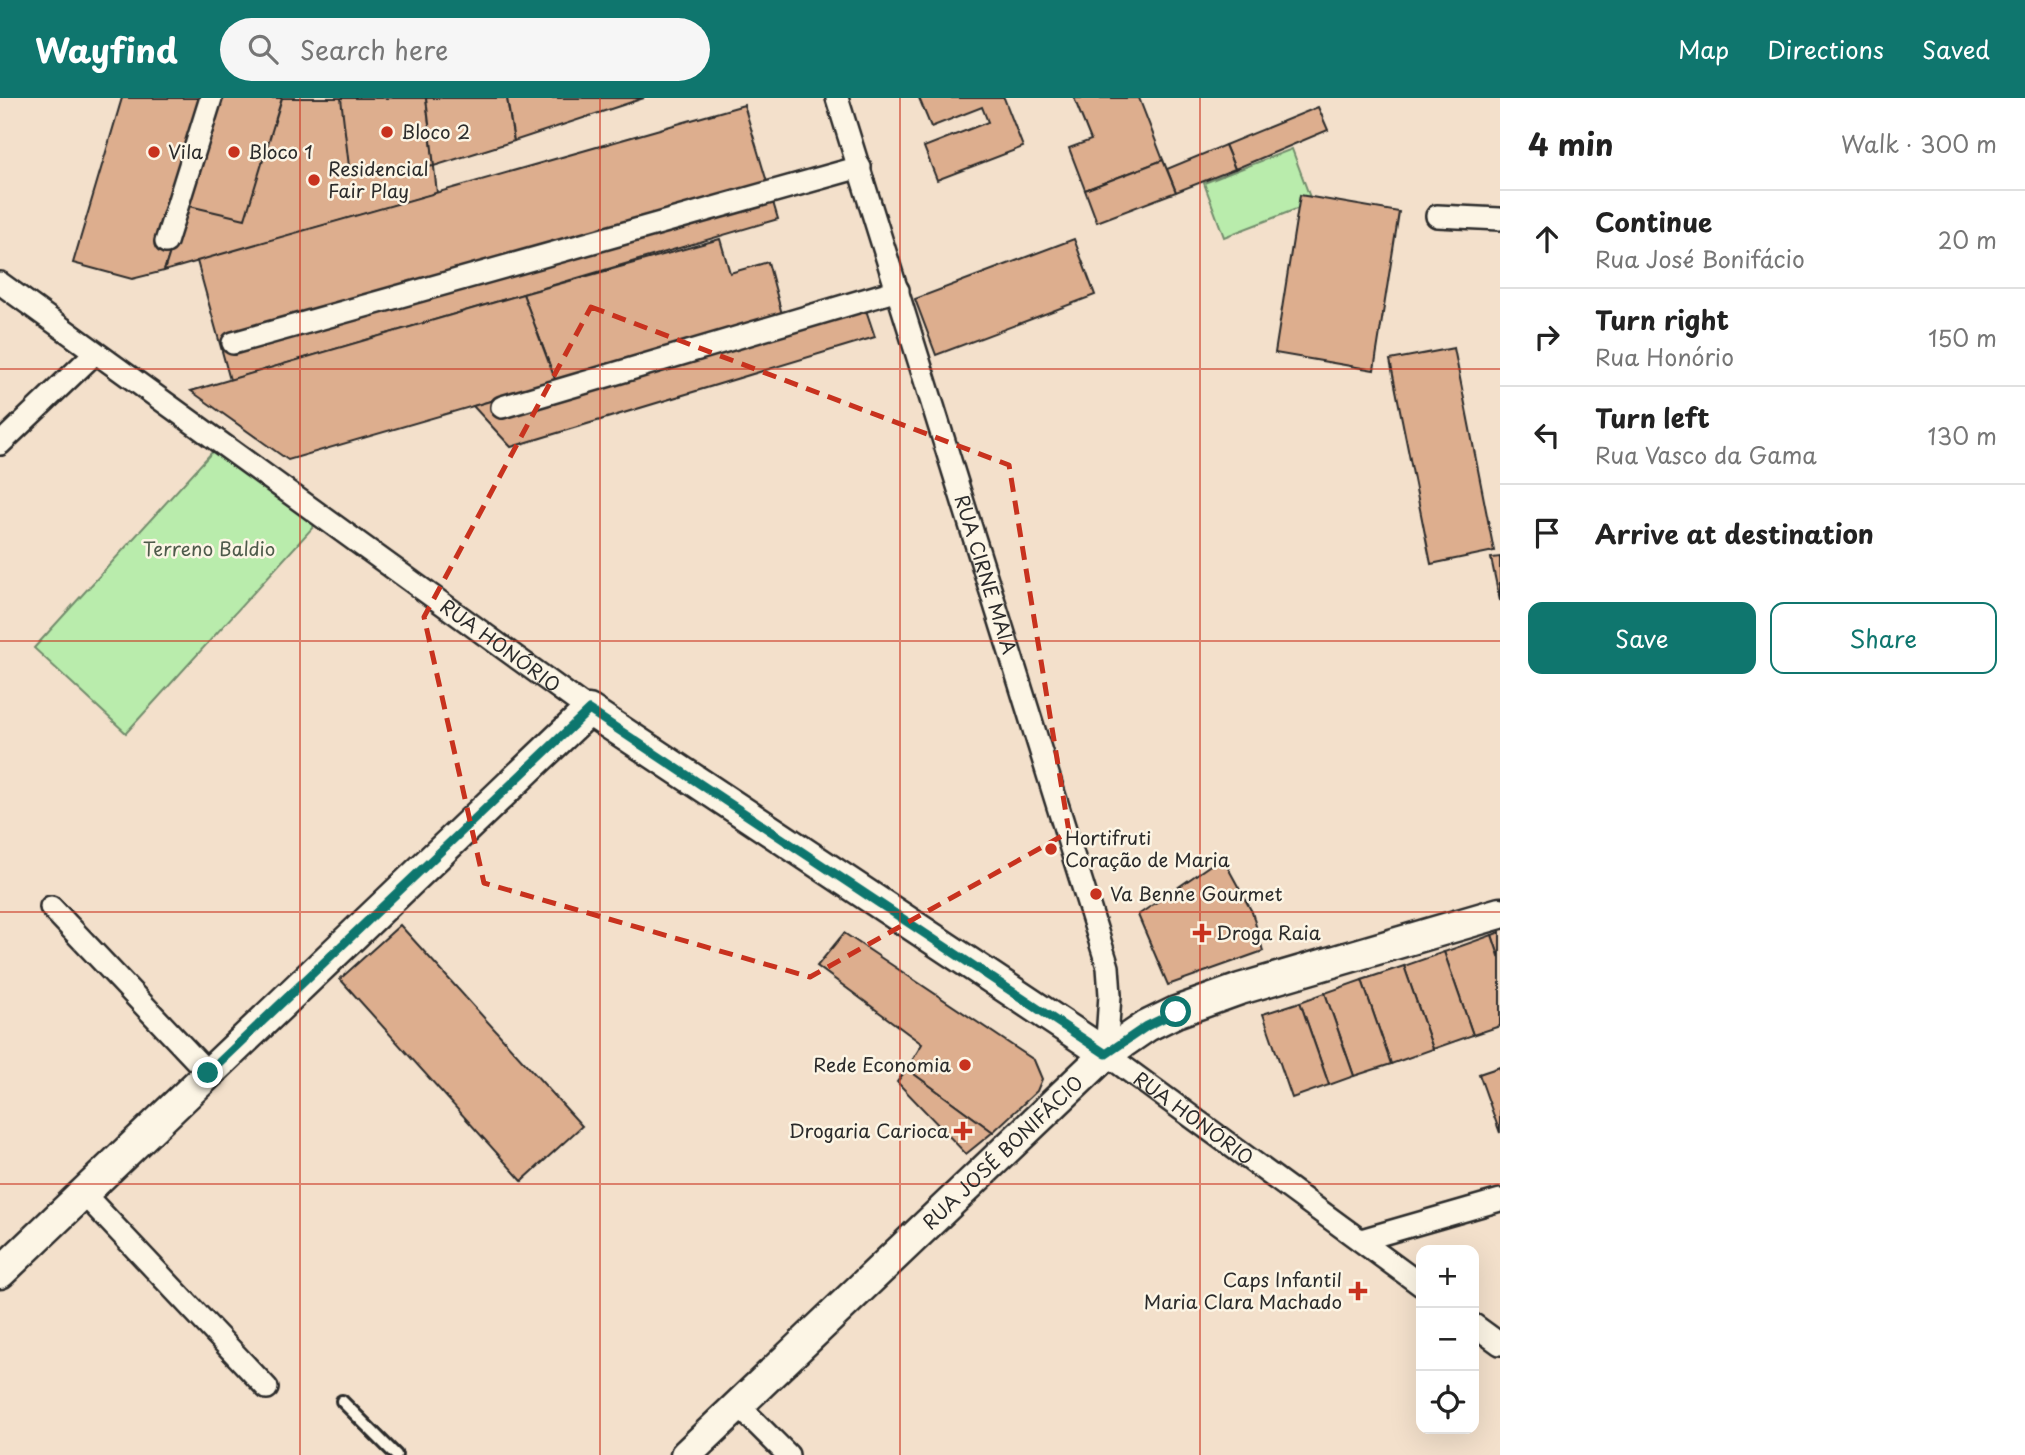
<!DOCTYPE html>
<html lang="en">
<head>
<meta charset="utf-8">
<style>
  :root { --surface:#fff; --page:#f6f6f6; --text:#222; --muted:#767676; --line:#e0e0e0; --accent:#0f766e }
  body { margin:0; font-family:"Playpen Sans",sans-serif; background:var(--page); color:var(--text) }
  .controls { position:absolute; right:21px; bottom:21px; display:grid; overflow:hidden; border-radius:14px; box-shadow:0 7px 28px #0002 }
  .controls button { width:63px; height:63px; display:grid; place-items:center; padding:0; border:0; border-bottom:2px solid var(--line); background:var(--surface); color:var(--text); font:35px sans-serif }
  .stop { position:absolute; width:21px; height:21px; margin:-16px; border:5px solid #0f766e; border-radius:50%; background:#fff }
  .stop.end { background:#0f766e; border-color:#fff; box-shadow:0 2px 7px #0008 }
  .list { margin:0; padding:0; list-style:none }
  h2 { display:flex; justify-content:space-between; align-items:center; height:91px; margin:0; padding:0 28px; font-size:30px }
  h2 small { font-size:23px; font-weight:400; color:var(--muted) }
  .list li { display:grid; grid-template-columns:46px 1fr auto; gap:21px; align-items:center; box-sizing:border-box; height:98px; padding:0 28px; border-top:2px solid var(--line) }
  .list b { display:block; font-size:26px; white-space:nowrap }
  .list p { margin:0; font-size:23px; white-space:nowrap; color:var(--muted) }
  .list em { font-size:23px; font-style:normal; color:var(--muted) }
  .actions { display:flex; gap:14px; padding:21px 28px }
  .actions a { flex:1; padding:16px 0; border:2px solid var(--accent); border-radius:14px; text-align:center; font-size:24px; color:var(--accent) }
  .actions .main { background:var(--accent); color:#fff }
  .icon { flex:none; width:38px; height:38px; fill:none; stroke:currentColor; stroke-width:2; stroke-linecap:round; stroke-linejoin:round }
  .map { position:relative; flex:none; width:1500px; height:1357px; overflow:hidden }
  header { display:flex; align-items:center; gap:42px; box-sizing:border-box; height:98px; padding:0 35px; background:var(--accent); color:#fff }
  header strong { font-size:33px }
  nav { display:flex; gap:38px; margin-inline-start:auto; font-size:24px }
  .search { width:490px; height:63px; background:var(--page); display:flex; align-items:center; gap:18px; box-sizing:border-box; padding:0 24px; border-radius:38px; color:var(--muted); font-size:26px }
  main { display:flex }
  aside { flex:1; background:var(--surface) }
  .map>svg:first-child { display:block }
  .green { fill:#b9ecac; stroke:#728c6c; stroke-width:2 }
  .building { fill:#ddae8e; stroke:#2b2b2b; stroke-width:2 }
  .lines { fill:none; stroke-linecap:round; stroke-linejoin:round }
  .lane-casing { stroke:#2b2b2b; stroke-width:16 }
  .street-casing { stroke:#2b2b2b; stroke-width:26 }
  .secondary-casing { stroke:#2b2b2b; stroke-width:35 }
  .lane { stroke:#fcf5e5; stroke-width:10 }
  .street { stroke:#fcf5e5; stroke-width:21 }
  .secondary { stroke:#fcf5e5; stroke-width:30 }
  .route { stroke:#0f766e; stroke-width:9 }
  .marked { fill:none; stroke:#c8321e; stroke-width:5; stroke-dasharray:14 9; stroke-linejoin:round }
  .grid { fill:none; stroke:#c8321e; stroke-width:2; stroke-opacity:0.55 }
  .poi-dot { fill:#c8321e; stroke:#fcf5e5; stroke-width:2.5 }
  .labels { text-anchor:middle; stroke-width:5; stroke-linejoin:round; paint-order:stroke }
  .poi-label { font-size:19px; fill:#2b2b2b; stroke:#fcf5e5; text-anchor:start }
  .park-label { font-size:19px; fill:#4e5b4b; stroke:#fcf5e5 }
  .street-label { font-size:19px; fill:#2b2b2b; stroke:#fcf5e5 }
</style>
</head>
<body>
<header>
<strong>Wayfind</strong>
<div class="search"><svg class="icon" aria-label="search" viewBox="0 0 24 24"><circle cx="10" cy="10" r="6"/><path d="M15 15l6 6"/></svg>Search here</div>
<nav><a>Map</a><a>Directions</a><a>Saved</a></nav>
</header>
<main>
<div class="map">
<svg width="1500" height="1357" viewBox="0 0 1500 1357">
  <rect width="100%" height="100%" fill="#f3e0cb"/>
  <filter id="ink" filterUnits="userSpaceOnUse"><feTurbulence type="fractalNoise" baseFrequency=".0143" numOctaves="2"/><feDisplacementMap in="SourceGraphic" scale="14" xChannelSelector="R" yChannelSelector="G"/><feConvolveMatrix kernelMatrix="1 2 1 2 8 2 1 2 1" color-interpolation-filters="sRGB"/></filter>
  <g filter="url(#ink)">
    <!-- green -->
    <g class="green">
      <polygon points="1292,51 1312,105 1224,139 1204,85"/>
      <polygon points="213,353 315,427 126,635 34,550"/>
    </g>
    <!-- building -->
    <g class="building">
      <polygon points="122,0 219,0 164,173 132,181 73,165"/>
      <polygon points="219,0 426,0 437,95 164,173"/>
      <polygon points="219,0 282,0 245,121 185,107"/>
      <polygon points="341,0 426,0 434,68 350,77"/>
      <polygon points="426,0 507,0 514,43 434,68"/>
      <polygon points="507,0 644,0 514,43"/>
      <polygon points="919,0 1004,0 1023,49 937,82 924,49 988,24 982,9 931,29"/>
      <polygon points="1074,0 1139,0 1163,62 1085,92 1069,50 1091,42"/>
      <polygon points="744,7 778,121 230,282 197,163"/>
      <polygon points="1318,9 1328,32 1235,71 1225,47"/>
      <polygon points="1225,47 1235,71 1176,94 1167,71"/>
      <polygon points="1163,62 1176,94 1097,124 1085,92"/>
      <polygon points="1300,97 1399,114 1374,272 1275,255"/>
      <polygon points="720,141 730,175 768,164 783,220 556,284 523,196"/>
      <polygon points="1074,141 1095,197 936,257 915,201"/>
      <polygon points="523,196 556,284 288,362 191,293"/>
      <polygon points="861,197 875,239 511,349 473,308"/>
      <polygon points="1454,250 1494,453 1431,466 1390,262"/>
      <polygon points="1500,459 1500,503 1491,460"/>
      <polygon points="1222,759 1252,814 1263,853 1168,887 1138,817"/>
      <polygon points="400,827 582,1028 522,1083 340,881"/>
      <polygon points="1500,834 1500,861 1492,837"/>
      <polygon points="844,835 1034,962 1042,981 1037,993 993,1034 907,971 922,946 817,868"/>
      <polygon points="1492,837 1500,861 1500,928 1473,937 1444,854"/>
      <polygon points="1444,854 1473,937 1433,951 1404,868"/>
      <polygon points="1404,868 1433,951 1391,966 1362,882"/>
      <polygon points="1362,882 1391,966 1354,978 1325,895"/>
      <polygon points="1325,895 1354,978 1329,987 1300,904"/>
      <polygon points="1300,904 1329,987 1292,1000 1263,916"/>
      <polygon points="1500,969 1500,1035 1479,976"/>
      <polygon points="907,971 993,1034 966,1056 897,984"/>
    </g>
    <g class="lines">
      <!-- lane casing -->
      <g class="lane-casing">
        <polyline id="lane" points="342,1303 396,1357"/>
      </g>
      <!-- street casing -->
      <g class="street-casing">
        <g id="street">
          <path id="s1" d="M837,0L1108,869L1110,897L1106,956L1421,1187"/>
          <polyline points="1437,118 1500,121"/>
          <polyline points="166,144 211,0"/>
          <path id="s2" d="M0,185L589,612"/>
          <polyline points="233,245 860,69"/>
          <polyline points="502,309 898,192"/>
          <polyline points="0,346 95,255"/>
          <polyline points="51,809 208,975"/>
          <polyline points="83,1095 267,1290"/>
          <polyline points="1361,1142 1500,1102"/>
          <polyline points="1474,1227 1500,1246"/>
          <polyline points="738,1307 788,1357"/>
        </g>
      </g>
      <!-- secondary casing -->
      <g class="secondary-casing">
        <g id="secondary">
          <polyline points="0,1175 589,612 1106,956"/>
          <path id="s3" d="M686,1357L1106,956L1147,928L1176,914L1240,891L1500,815"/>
        </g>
      </g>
      <!-- lane -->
      <use href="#lane" class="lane"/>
      <!-- street -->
      <use href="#street" class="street"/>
      <!-- secondary -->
      <use href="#secondary" class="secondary"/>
    </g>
  </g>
  <g class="lines" filter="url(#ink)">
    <!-- route -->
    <polyline class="route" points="208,975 589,612 1106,956 1147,928 1176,914"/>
  </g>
  <!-- marked area -->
  <path class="marked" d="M591,209L1009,367L1069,734L810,879L484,785L424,519Z"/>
  <!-- grid -->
  <path class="grid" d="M300,0V1357M600,0V1357M900,0V1357M1200,0V1357M0,271H1500M0,543H1500M0,814H1500M0,1086H1500"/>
  <!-- markers -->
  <g class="poi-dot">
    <circle cx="387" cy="34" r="7"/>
    <circle cx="154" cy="54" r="7"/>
    <circle cx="234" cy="54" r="7"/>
    <circle cx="314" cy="82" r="7"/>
    <circle cx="1051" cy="751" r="7"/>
    <circle cx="1096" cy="796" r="7"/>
    <path d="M1198.5 824.5h7v7h7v7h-7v7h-7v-7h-7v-7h7z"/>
    <circle cx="965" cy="967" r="7"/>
    <path d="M959.5 1022.5h7v7h7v7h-7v7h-7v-7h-7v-7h7z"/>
    <path d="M1354.5 1182.5h7v7h7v7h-7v7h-7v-7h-7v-7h7z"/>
  </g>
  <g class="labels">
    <!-- poi labels -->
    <g class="poi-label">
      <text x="401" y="41">Bloco 2</text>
      <text x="168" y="61">Vila</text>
      <text x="248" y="61">Bloco 1</text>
      <text x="328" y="78">Residencial<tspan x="328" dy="22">Fair Play</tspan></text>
      <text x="1065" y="747">Hortifruti<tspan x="1065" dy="22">Coração de Maria</tspan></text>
      <text x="1110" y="803">Va Benne Gourmet</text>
      <text x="1216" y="842">Droga Raia</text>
      <text x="951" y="974" text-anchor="end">Rede Economia</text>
      <text x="949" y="1040" text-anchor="end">Drogaria Carioca</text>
      <text x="1342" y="1189" text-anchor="end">Caps Infantil<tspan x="1342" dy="22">Maria Clara Machado</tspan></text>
    </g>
    <!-- park labels -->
    <g class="park-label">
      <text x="209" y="458">Terreno Baldio</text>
    </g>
    <!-- street labels -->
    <g class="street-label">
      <text dy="7" stroke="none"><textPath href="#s1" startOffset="499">RUA CIRNE MAIA</textPath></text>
      <text dy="7" stroke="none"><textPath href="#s2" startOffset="618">RUA HONÓRIO</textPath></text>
      <text dy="7" stroke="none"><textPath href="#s1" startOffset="1106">RUA HONÓRIO</textPath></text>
      <text dy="7" stroke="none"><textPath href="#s3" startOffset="438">RUA JOSÉ BONIFÁCIO</textPath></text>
    </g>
  </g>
</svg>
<div class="controls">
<button>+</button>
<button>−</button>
<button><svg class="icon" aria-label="locate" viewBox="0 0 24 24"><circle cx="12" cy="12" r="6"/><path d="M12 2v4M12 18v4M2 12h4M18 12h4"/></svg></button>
</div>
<div class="stop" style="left:1176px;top:914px"></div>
<div class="stop end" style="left:208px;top:975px"></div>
</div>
<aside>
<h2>4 min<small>Walk · 300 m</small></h2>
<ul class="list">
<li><svg class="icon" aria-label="ahead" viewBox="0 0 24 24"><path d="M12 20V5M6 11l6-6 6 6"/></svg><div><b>Continue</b><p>Rua José Bonifácio</p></div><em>20 m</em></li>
<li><svg class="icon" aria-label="right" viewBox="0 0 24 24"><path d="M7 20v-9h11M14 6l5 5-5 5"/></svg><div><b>Turn right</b><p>Rua Honório</p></div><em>150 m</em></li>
<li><svg class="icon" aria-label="left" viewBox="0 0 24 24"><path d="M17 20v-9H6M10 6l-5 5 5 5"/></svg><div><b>Turn left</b><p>Rua Vasco da Gama</p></div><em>130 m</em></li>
<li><svg class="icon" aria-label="arrive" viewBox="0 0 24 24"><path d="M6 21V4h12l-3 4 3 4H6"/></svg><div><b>Arrive at destination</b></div></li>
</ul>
<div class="actions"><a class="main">Save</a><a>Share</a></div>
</aside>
</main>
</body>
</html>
